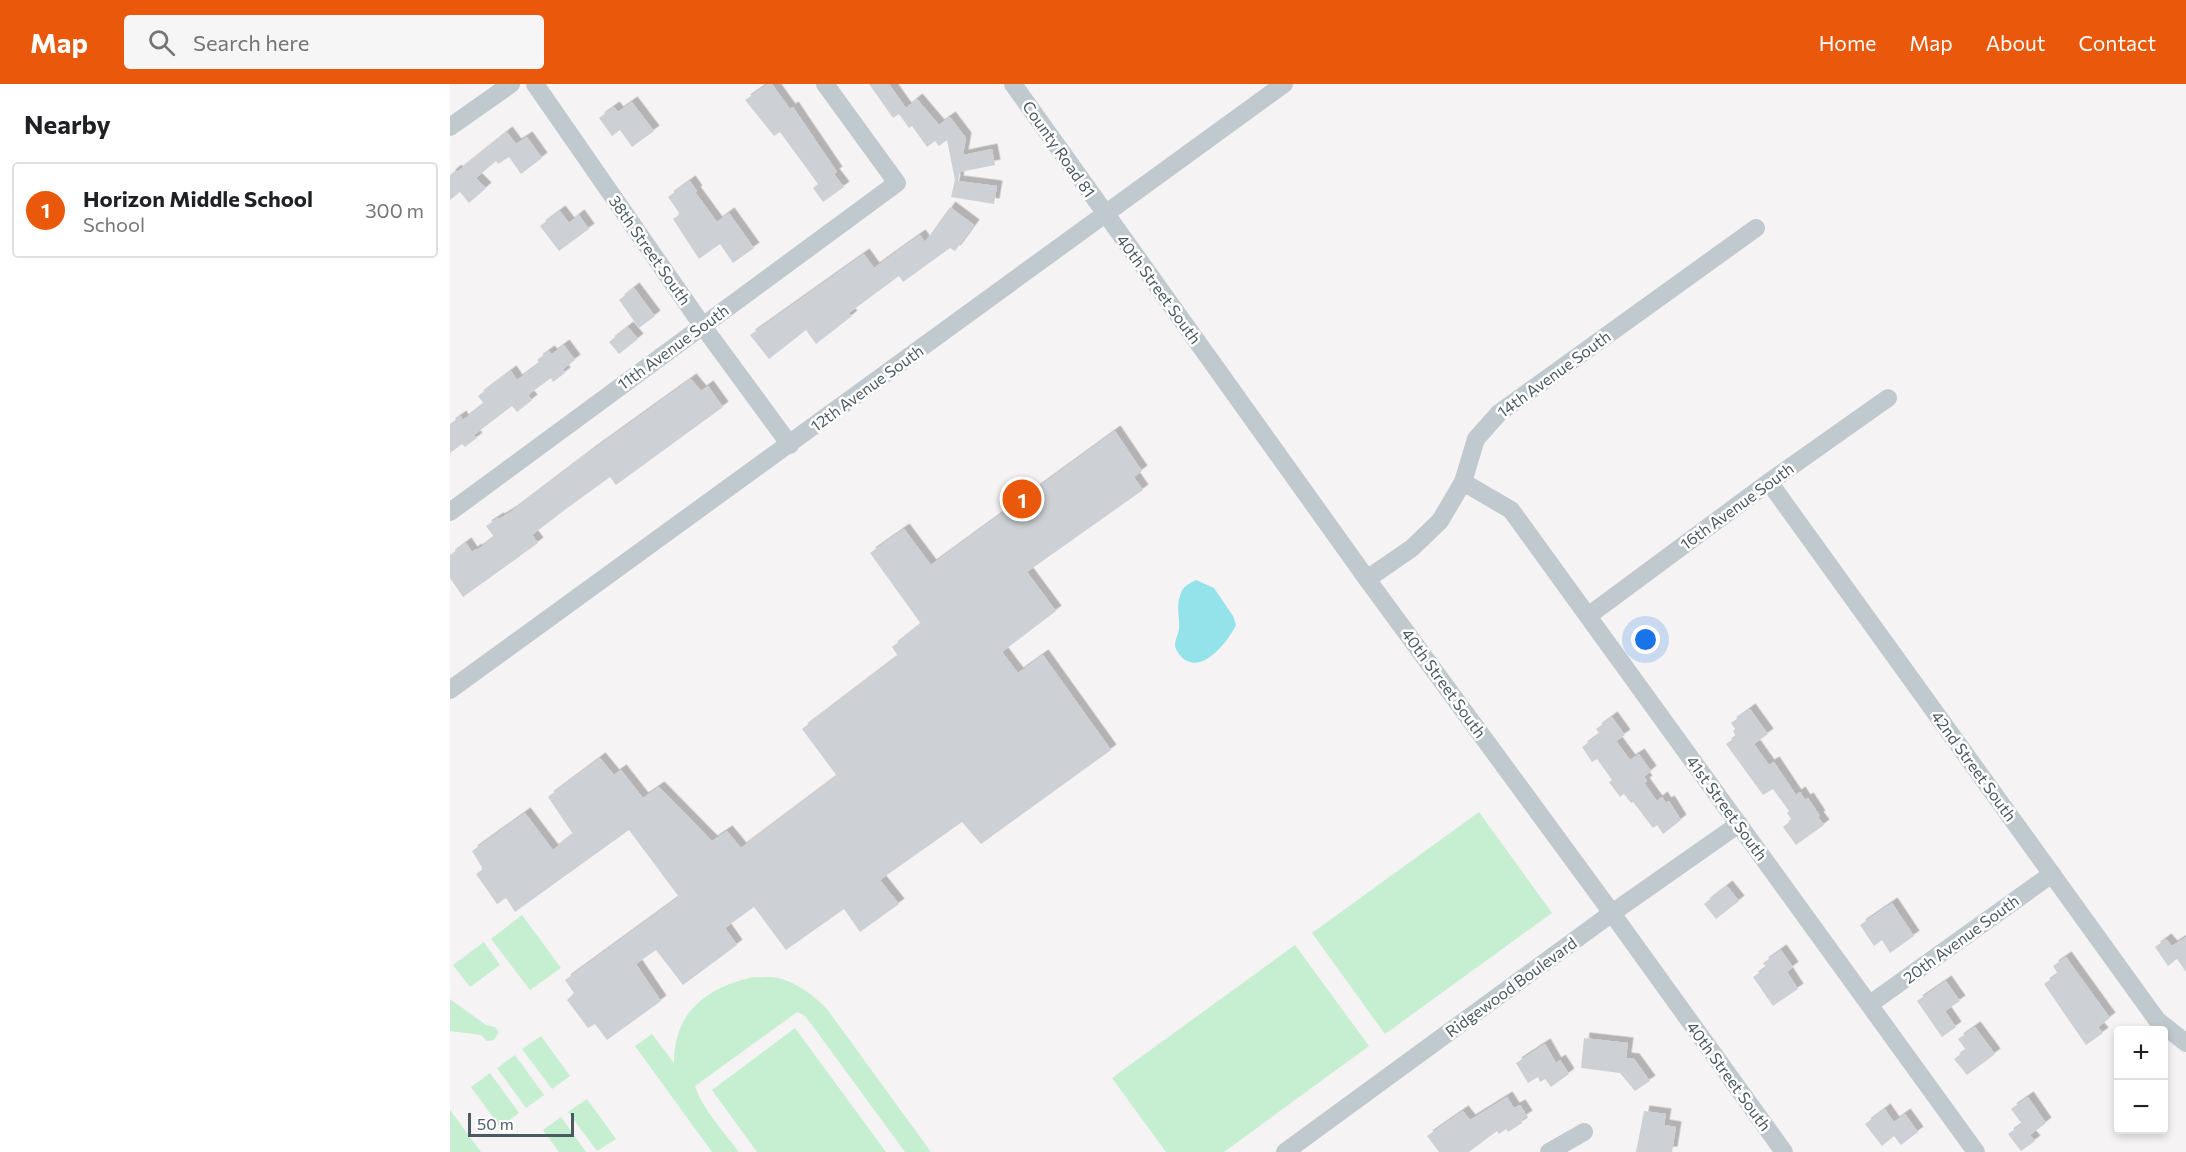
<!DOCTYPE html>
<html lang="en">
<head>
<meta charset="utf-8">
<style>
  :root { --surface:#fff; --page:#f6f6f6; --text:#202124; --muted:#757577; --line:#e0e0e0; --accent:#ea580c }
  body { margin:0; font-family:Commissioner,sans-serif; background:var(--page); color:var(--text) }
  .controls { position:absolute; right:18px; bottom:18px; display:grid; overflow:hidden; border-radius:6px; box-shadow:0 3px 9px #0003 }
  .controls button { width:54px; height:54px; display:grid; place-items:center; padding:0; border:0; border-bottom:2px solid var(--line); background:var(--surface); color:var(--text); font:30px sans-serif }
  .scale { position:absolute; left:18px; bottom:15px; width:106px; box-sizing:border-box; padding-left:6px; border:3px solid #4b5960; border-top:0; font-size:16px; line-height:21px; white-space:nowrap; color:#4b5960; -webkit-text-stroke:4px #fff; paint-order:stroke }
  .you { position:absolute; left:1196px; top:556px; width:21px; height:21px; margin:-15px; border:4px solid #fff; border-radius:50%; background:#1a73e8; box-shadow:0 0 0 9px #1a73e833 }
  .badge { display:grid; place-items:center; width:39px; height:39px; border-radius:50%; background:var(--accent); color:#fff; font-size:20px; font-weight:700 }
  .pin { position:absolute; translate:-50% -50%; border:3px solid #fff; box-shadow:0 2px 6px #0006 }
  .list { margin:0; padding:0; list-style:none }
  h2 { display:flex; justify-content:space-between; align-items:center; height:78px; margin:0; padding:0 24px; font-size:26px }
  h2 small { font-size:20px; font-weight:400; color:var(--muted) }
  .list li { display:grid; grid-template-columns:39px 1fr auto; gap:18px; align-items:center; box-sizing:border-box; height:96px; margin:0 12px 12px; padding:0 12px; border:2px solid var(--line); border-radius:6px }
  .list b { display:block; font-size:22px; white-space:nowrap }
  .list p { margin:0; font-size:20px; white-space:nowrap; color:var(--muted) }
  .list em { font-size:20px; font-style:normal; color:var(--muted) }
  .icon { flex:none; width:33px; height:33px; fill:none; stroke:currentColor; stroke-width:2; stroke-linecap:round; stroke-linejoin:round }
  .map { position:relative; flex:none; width:1736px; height:1068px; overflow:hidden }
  header { display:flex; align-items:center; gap:36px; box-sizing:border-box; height:84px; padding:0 30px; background:var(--accent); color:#fff }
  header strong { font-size:28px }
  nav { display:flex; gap:33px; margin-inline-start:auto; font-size:21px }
  .search { width:420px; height:54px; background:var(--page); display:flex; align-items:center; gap:15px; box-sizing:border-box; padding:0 21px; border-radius:6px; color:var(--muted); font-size:22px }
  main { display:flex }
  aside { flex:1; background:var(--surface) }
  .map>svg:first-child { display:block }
  .green { fill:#c5efd0 }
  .water { fill:#94e3ea }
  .building { fill:#cdd1d5; filter:url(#shadow) }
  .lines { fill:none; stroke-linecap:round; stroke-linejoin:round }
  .minor { stroke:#bfc9ce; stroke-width:18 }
  .labels { text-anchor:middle; stroke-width:5; stroke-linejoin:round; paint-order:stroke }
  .street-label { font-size:16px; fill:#4b5960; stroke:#fff }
</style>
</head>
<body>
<header>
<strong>Map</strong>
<div class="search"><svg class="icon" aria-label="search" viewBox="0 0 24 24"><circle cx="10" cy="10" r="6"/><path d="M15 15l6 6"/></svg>Search here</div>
<nav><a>Home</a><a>Map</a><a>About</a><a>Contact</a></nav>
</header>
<main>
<aside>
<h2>Nearby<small></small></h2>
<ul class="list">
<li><span class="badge">1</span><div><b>Horizon Middle School</b><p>School</p></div><em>300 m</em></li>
</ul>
</aside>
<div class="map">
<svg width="1736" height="1068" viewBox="0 0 1736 1068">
  <defs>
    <filter id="shadow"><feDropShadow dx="5.5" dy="-5.5" stdDeviation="0" flood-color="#0004"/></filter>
  </defs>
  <rect width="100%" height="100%" fill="#f5f3f3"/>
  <!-- green -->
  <g class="green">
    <polygon points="1029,728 1102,829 935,950 862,849"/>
    <polygon points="72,831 111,884 80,906 41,855"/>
    <polygon points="34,858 50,881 20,903 3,881"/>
    <polygon points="845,861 919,962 774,1068 716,1068 662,994"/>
    <path d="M303,893C311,894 320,892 328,894C347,898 364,912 377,925L481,1068H455L362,941L354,931L347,928L245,1002C253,1026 274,1048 289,1068H262L185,962L202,950L224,979C224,928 256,904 303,893Z"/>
    <polygon points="0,915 36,941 45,943 49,948 44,956 37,957 31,951 0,947"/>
    <polygon points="345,944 436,1068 307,1068 262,1006"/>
    <polygon points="91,952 120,992 102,1005 72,965"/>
    <polygon points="65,971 94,1011 76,1024 47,984"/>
    <polygon points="40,989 69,1029 50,1043 21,1003"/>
    <polygon points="137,1015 166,1055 147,1067 118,1028"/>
    <polygon points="0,1026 31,1068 0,1068"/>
    <polygon points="111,1033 136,1068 109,1068 93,1046"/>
  </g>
  <!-- water -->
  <path class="water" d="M746,496L764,504L783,532L786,541C777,560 746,598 727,567C722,560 728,552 729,545C730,534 726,522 730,512C732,503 738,500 746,496Z"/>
  <!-- building -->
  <g class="building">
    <polygon points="318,0 322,0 340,25 343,23 387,88 384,90 394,103 373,118 363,104 368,100 330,48 324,52 295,16"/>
    <polygon points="419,0 439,0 456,24 467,15 489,41 500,33 516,54 513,71 542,65 545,81 510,88 508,97 547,102 544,120 501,113 505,96 497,56 489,62 485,57 477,63 462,42 459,44 449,30 443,34"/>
    <polygon points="182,18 204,47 182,63 170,46 162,52 149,34 164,23 168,28"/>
    <polygon points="57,48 66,60 77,53 92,74 71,90 59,73 48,80 46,77 26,94 36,104 19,119 10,108 0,116 0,91 6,86 7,88"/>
    <polygon points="240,97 247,107 245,108 267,138 279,129 304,164 283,179 270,160 249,175 223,135 230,130 218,113"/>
    <polygon points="500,123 524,141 505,167 500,164 453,198 449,192 399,229 402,232 366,260 356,246 319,275 300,251 414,170 424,184 470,151 475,158"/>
    <polygon points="110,127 119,139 129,131 139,145 109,167 90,142"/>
    <polygon points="184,204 205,232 189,244 169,216"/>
    <polygon points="178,243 188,255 169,270 159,258"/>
    <polygon points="114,261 125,276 113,285 115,289 103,298 101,294 78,311 82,316 67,328 62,322 24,351 27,354 15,363 12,360 0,369 0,340 11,332 13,336 34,320 28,312 61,287 67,296 90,279 87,276 99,267 102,270"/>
    <polygon points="241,295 251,307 258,302 273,323 166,401 160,393 116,425 82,451 88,459 13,513 0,494 0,471 16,459 22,468 26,465 27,466 44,453 36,442 48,434 49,435 62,427 141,367"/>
    <polygon points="665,347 692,387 684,393 693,406 577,488 606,527 552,568 568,589 593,571 661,666 531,760 512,738 430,796 449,820 410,848 394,825 336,866 304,823 275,844 287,861 233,901 206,866 186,880 211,917 157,956 145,940 138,944 117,916 124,909 115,896 229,813 179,746 65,828 56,814 47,820 26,790 33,785 22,767 75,729 103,766 123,750 98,713 150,674 164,691 171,686 193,714 209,703 262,757 277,747 291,764 387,692 352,645 448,572 442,563 471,540 420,469 454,445 481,481"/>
    <polygon points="1300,625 1318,650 1304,660 1319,681 1324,678 1346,711 1350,708 1355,716 1358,714 1370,732 1368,733 1374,741 1346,761 1333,743 1342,736 1337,729 1339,727 1323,705 1313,711 1276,660 1286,653 1283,647 1285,645 1281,639"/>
    <polygon points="1162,633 1175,651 1166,657 1180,676 1189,670 1201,687 1194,693 1197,697 1194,699 1207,717 1212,713 1216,719 1219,717 1231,736 1213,750 1207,741 1203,744 1183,718 1181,719 1174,710 1170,713 1159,698 1162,696 1147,675 1142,678 1132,663 1150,650 1146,645"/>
    <polygon points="1277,802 1289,817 1266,835 1254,820"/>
    <polygon points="1442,819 1464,852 1440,869 1432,856 1424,862 1410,841"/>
    <polygon points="1736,853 1736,888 1727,875 1718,882 1705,863 1716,855 1722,862"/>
    <polygon points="1331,866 1343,883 1337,888 1348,905 1323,922 1303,893 1316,884 1313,879"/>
    <polygon points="1616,873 1660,934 1648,943 1653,949 1636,961 1594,900 1608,890 1603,882"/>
    <polygon points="1496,897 1510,917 1495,927 1506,943 1492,953 1467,917"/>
    <polygon points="1525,943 1545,970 1517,991 1504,975 1516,966 1508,955"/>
    <polygon points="1134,954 1178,959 1176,974 1184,975 1200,997 1185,1007 1170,989 1131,984"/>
    <polygon points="1095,960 1106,979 1110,976 1119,990 1101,1003 1095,995 1090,998 1088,993 1078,999 1066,979"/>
    <polygon points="1057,1013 1064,1024 1070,1021 1077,1032 1071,1036 1072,1039 1058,1048 1056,1045 1049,1050 1047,1047 1019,1068 989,1068 977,1052 1013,1027 1020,1036"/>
    <polygon points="1578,1013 1596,1039 1580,1051 1585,1057 1571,1067 1558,1050 1572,1040 1561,1025"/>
    <polygon points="1435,1025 1444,1038 1455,1030 1468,1048 1451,1061 1444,1052 1432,1062 1415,1040"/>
    <polygon points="1194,1027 1216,1030 1214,1041 1226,1043 1222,1068 1186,1068"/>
  </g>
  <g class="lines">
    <!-- minor -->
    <g class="minor">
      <polyline points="85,0 252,241 340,361"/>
      <polyline points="563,0 917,495 1151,814 1334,1068"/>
      <polyline points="0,43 61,0"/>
      <polyline points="1013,398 1061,426 1526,1068"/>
      <polyline points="1319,398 1707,936 1736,959"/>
      <polyline points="0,428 447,99 375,0"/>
      <polyline points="917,495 962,464 990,437 1013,398 1026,355 1049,329 1306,144"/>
      <polyline points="1138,532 1319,398 1438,314"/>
      <polyline points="0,606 834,0"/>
      <polyline points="1420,920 1602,790"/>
      <polyline points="835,1068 1162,829 1289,740"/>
      <polyline points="1099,1068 1134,1048"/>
    </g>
  </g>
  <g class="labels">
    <!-- street labels -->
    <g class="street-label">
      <text transform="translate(609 65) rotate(55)" y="6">County Road 81</text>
      <text transform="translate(200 166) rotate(55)" y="6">38th Street South</text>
      <text transform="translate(709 205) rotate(54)" y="6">40th Street South</text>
      <text transform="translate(223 263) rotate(-36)" y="6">11th Avenue South</text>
      <text transform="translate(1104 290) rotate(-36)" y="6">14th Avenue South</text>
      <text transform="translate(417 304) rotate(-36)" y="6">12th Avenue South</text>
      <text transform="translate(1287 422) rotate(-36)" y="6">16th Avenue South</text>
      <text transform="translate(994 599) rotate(54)" y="6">40th Street South</text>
      <text transform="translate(1524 682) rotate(54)" y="6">42nd Street South</text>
      <text transform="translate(1277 724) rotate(54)" y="6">41st Street South</text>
      <text transform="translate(1511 855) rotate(-36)" y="6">20th Avenue South</text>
      <text transform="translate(1061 903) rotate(-36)" y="6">Ridgewood Boulevard</text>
      <text transform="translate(1279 992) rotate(54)" y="6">40th Street South</text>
    </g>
  </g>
</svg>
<div class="controls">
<button>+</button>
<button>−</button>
</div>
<div class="scale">50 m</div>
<div class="you"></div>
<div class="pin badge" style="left:572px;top:415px">1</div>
</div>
</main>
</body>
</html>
